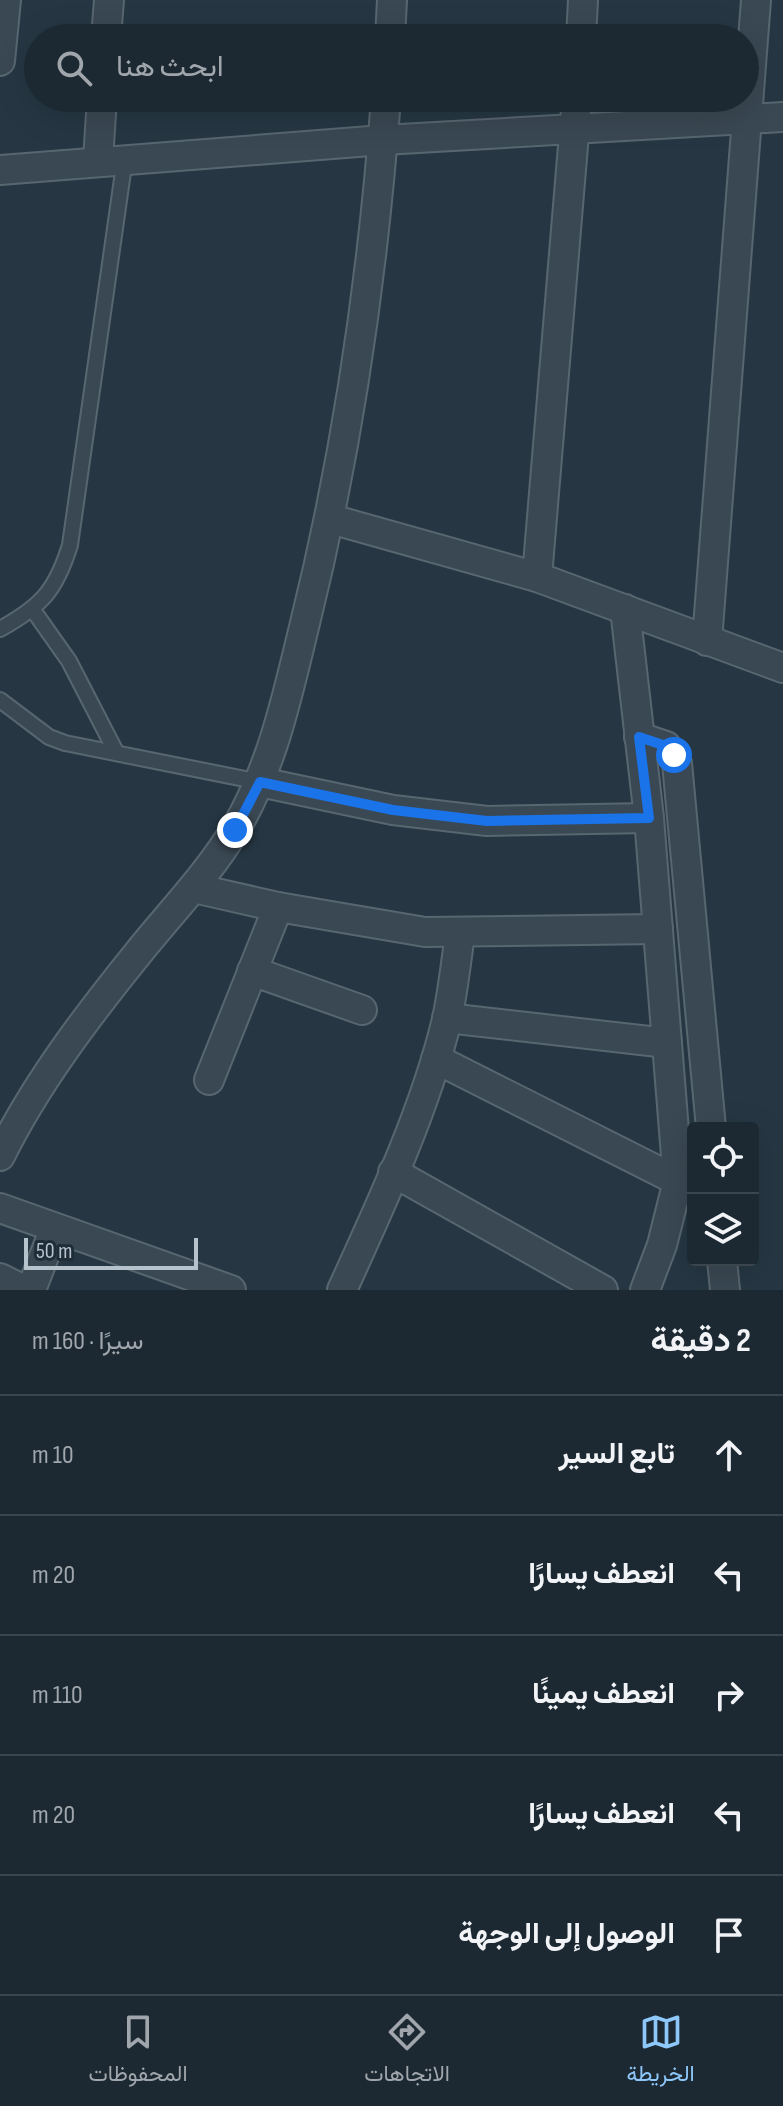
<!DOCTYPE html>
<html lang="ar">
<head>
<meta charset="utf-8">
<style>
  :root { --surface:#1c2932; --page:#29353e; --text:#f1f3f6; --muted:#a0a6ac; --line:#3a454d; --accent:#8ec8fb }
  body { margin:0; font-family:"Sofia Sans Condensed",Vazirmatn,sans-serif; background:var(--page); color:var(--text); direction:rtl }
  .controls { position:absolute; right:24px; bottom:24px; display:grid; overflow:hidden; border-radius:8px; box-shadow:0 8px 32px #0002 }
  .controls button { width:72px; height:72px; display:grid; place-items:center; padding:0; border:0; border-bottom:2px solid var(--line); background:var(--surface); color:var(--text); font:40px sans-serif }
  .scale { position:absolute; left:24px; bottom:20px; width:174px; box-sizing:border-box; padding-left:8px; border:4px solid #b7c3cc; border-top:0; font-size:22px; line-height:28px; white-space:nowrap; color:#b7c3cc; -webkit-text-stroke:6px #1f2d38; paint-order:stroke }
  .stop { position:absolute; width:24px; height:24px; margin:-18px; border:6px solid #1a73e8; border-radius:50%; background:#fff }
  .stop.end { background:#1a73e8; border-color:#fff; box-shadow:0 2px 8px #0008 }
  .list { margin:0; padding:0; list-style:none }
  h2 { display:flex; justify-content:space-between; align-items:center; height:104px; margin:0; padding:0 32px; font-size:34px }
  h2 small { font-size:26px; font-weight:400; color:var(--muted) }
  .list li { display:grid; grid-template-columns:52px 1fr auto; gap:24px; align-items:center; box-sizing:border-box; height:120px; padding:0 32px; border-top:2px solid var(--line) }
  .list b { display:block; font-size:30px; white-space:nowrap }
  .list em { font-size:26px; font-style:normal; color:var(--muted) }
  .icon { flex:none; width:44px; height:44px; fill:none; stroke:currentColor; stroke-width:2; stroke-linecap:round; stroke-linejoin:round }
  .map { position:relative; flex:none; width:783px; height:1290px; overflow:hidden; direction:ltr }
  .search { position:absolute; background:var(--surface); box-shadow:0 8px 32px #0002; left:24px; right:24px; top:24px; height:88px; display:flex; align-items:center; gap:20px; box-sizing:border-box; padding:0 28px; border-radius:44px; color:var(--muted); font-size:30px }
  .sheet { height:704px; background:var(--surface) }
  nav { display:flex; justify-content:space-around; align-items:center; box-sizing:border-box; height:112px; border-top:2px solid var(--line); background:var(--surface); font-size:22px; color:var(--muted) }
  nav a { display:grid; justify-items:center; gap:4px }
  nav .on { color:var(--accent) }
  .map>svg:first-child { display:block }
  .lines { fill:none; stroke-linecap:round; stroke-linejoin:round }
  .service-casing { stroke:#586670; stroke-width:18 }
  .minor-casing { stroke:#586670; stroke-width:32 }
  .service { stroke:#3a4853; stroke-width:14 }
  .minor { stroke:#3a4853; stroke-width:28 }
  .route { stroke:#1a73e8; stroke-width:10 }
</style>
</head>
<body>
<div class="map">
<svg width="783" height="1290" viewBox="0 0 783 1290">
  <rect width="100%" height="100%" fill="#263743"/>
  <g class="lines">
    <!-- service casing -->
    <g class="service-casing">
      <g id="service">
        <polyline points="33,610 69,661 116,752"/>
        <path d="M0,629C42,606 56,590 70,545L125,158"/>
        <polyline points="0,700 49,737 65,743 260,782"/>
      </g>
    </g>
    <!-- minor casing -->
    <g class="minor-casing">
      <g id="minor">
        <polyline points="106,38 109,0"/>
        <polyline points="390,38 392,0"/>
        <polyline points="581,38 583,0"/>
        <polyline points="0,61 6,0"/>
        <polyline points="98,160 102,98"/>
        <polyline points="0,170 383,140 783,117"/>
        <polyline points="331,519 537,577 783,668"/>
        <polyline points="537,577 577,98"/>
        <polyline points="625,609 649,818 678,1181 662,1245 645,1290"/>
        <polyline points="707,641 756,0"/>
        <polyline points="639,737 666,746 677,763 711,1128"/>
        <polyline points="260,782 393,810 487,821 649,818"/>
        <polyline points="194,888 278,907 425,932 658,929"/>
        <polyline points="252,971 362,1010"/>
        <polyline points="447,1018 667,1043"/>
        <polyline points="436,1059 678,1181"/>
        <polyline points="209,1080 278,907"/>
        <path d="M0,1156C36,1083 88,1015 139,952C172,911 209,873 236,828C273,765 288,693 305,623C348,450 373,276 386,98"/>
        <polyline points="393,1172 603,1290"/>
        <polyline points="0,1208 231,1290"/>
        <polyline points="722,1260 725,1290"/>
        <polyline points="0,1278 24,1290"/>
        <polyline points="31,1290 55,1228"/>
        <path d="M342,1290C380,1207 426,1108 447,1019C453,991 456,962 460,934"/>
      </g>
    </g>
    <!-- service -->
    <use href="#service" class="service"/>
    <!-- minor -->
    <use href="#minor" class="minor"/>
  </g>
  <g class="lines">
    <!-- route -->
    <polyline class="route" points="235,830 260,782 393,810 487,821 649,818 639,737 666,746 674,755"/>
  </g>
</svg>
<div class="controls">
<button><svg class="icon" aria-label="locate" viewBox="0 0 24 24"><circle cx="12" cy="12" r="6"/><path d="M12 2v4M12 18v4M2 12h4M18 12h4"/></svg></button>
<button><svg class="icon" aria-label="layers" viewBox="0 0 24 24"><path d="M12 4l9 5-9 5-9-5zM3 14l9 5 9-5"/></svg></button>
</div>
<div class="scale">50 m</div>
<div class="stop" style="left:674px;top:755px"></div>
<div class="stop end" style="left:235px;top:830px"></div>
<div class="search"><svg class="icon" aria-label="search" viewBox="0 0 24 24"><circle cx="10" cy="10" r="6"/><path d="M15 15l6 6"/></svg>ابحث هنا</div>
</div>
<section class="sheet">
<h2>2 دقيقة<small>سيرًا · 160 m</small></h2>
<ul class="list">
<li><svg class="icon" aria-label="ahead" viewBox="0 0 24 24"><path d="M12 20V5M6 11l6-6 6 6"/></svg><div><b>تابع السير</b></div><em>10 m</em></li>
<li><svg class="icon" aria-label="left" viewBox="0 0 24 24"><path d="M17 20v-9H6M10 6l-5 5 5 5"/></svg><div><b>انعطف يسارًا</b></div><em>20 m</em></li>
<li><svg class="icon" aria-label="right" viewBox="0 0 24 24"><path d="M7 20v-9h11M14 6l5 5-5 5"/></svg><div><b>انعطف يمينًا</b></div><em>110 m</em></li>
<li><svg class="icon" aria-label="left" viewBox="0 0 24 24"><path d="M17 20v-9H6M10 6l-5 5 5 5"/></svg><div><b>انعطف يسارًا</b></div><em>20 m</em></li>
<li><svg class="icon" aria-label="arrive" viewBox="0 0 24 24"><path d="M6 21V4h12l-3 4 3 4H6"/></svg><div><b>الوصول إلى الوجهة</b></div></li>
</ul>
</section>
<nav>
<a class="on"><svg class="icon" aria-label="map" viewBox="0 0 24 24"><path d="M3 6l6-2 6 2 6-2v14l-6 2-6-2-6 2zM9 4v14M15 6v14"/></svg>الخريطة</a>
<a><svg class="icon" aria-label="directions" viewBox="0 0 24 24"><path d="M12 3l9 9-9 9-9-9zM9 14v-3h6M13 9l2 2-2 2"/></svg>الاتجاهات</a>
<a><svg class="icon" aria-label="saved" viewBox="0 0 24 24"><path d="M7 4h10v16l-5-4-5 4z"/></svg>المحفوظات</a>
</nav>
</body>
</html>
